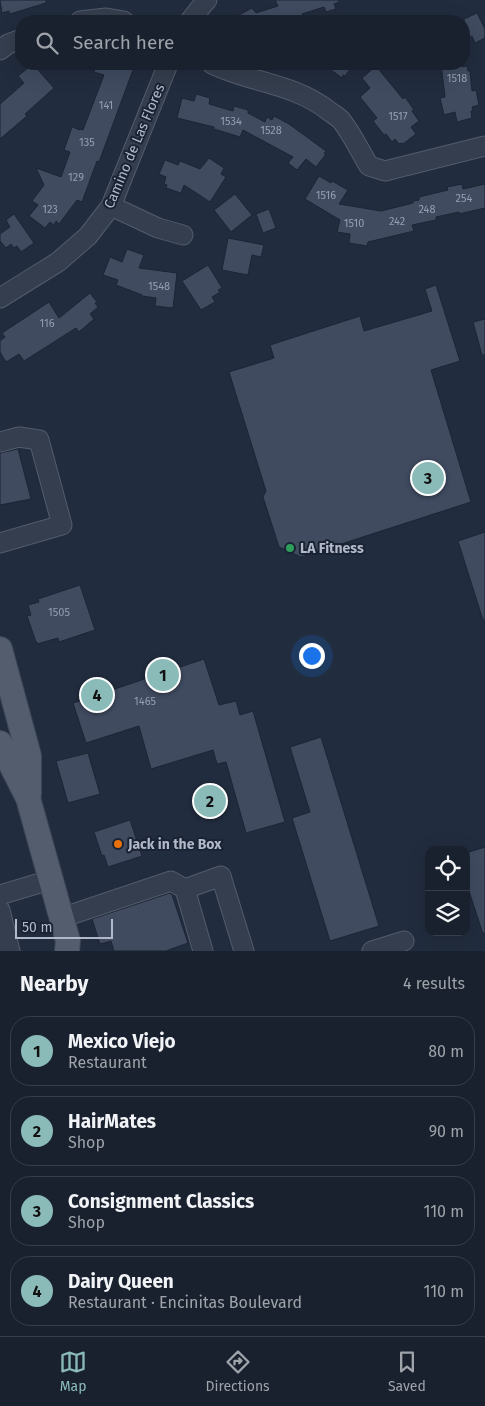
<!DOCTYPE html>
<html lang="en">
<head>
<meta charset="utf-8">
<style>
  :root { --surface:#19212e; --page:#222936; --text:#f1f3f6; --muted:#9fa3aa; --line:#373e4a; --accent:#8bbbb9 }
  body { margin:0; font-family:"Fira Sans",sans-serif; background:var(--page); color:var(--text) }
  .controls { position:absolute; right:15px; bottom:15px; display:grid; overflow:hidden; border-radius:10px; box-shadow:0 5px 20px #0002 }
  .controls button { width:45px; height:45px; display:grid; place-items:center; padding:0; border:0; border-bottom:1px solid var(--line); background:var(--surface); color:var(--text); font:25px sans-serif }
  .scale { position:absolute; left:15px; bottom:12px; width:98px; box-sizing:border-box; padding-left:5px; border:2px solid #b1b9c9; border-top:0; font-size:14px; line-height:18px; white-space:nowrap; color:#b1b9c9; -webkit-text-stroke:4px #1a2333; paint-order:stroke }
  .you { position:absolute; left:311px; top:655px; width:18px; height:18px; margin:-12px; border:4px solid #fff; border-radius:50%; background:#1a73e8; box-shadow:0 0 0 8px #1a73e833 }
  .badge { display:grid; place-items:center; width:32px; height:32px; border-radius:50%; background:var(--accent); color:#111; font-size:16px; font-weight:700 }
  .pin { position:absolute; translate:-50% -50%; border:2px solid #fff; box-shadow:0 1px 5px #0006 }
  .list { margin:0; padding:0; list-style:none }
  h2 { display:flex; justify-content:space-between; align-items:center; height:65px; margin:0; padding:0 20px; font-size:21px }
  h2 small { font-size:16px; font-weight:400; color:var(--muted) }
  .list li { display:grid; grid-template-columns:32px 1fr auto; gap:15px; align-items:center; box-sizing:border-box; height:70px; margin:0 10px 10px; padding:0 10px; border:1px solid var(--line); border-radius:20px }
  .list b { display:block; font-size:19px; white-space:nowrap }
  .list p { margin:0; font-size:16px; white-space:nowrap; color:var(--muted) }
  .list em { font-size:16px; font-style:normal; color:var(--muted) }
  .icon { flex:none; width:28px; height:28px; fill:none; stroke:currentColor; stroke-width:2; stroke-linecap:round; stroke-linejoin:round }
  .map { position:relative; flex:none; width:485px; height:951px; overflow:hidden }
  .search { position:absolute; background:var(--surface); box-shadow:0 5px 20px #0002; left:15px; right:15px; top:15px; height:55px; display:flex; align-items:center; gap:12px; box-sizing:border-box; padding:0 18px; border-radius:20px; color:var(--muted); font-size:19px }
  .sheet { height:385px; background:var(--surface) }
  nav { display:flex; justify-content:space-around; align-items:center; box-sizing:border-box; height:70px; border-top:1px solid var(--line); background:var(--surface); font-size:14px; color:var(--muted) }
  nav a { display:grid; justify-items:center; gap:2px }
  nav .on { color:var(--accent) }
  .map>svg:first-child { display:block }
  .building { fill:#404b60; stroke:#1c2535 }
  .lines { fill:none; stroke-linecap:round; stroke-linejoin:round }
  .minor-casing { stroke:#535c6c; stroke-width:21 }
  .major-casing { stroke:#3e4757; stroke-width:26 }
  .minor { stroke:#353e4e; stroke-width:19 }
  .major { stroke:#535d6e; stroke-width:24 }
  .leisure-dot { fill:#2e9e5b; stroke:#1a2333; stroke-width:2 }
  .food-dot { fill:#e8710a; stroke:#1a2333; stroke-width:2 }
  .labels { text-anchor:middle; stroke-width:4; stroke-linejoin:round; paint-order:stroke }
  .number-label { font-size:11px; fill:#959eaf }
  .street-label { font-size:14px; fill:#b1b9c9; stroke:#1a2333 }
  .poi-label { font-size:14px; font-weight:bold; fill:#b1b9c9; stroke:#1a2333; text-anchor:start }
</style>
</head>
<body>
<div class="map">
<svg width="485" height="951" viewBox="0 0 485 951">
  <rect width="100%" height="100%" fill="#212c3e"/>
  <!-- building -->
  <g class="building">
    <polygon points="0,0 46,0 46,3 10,14 9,11 2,13"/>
    <polygon points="275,0 339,0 339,2 334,4 336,9 326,12 324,7 302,14 304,21 228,21 252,8 256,13 278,6"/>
    <polygon points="477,13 485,29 485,38 475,43 472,36 468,38 467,35 464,36 464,19"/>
    <polygon points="33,64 54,88 25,114 27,116 0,139 0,104 24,83 18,76"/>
    <polygon points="97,64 131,64 129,69 133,70 99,162 97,161 82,202 77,200 59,224 56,221 54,225 50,222 45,228 29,216 38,205 32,201 44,185 36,168 61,177 70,152 64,150 72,127 80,130 80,129 83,130 104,75 94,72"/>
    <polygon points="323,64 346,64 351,68 345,76 343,75 342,78"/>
    <polygon points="441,64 462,64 462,67 467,66 468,71 470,71 472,91 476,90 479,105 472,107 473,111 471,111 472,118 457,122 455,112 444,115 440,98 445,97"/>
    <polygon points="376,66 403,99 405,97 414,110 412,111 419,121 411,127 416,134 403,144 402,143 399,144 395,139 392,142 386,134 384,135 373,121 377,118 360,97 370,88 362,78"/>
    <polygon points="196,94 210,98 209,104 233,111 234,106 248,110 248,113 265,122 267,117 272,120 274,116 289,124 326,151 324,153 326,154 316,167 306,159 297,170 288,163 293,157 243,130 240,137 214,129 214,127 177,118 182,98 194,101"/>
    <polygon points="209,158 224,168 221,174 226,177 210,202 184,185 181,193 166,188 167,185 164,184 166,177 159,174 165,160 178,165 180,161 200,169"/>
    <polygon points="319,176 331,183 332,181 348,190 339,204 381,211 413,203 413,201 419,200 419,197 448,190 447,187 462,184 463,189 485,184 485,208 459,214 459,212 436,217 436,220 412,225 414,231 368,242 367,246 349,243 350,234 337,232 340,220 305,199"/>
    <polygon points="235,194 252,215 231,232 214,210"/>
    <polygon points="269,209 276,228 263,233 256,214"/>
    <polygon points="14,214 34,243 21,252 17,246 14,248 11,244 6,248 0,241 0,234 10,227 6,220"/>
    <polygon points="228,238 264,245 261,257 252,255 248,275 222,270"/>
    <polygon points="127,249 144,255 139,268 177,273 173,308 155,306 156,298 142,296 142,295 116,285 118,280 103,275 110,257 122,262"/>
    <polygon points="208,265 222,288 218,290 220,292 212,297 215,302 201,310 182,281"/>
    <polygon points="436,285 460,361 431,370 471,502 301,557 279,547 263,497 266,491 229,372 274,358 270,345 360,316 364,331 432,311 425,289"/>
    <polygon points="90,293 97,302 95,303 98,307 90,314 94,319 79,332 76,328 24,361 19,354 6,362 0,352 0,341 5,337 2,333 49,302 59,318"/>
    <polygon points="485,319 485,355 482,355 473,322"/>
    <polygon points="18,449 31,499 0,505 0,453"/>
    <polygon points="485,532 485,620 483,620 458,541"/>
    <polygon points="80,585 95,630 59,642 58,638 37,644 37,642 36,642 27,616 31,615 28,605 39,602 38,599"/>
    <polygon points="204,659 219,705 236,701 240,715 253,711 285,822 246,833 226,762 217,764 213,750 151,769 139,726 86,743 73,703"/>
    <polygon points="321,737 379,926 330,941 292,818 310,812 290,747"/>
    <polygon points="88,753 100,794 68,803 56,761"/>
    <polygon points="130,820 142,856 108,867 104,855 102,856 94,832"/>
    <polygon points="485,847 485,933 483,934 466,882 466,853"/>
    <polygon points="170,893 172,895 188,943 166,951 114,951 111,941 100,944 92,919"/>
  </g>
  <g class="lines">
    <!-- minor casing -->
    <g class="minor-casing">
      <g id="minor">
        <polyline points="80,21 106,18 124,21"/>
        <polyline points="190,21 204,3 207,0"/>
        <polyline points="0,50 8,44 21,39"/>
        <path d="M212,64C251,83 293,83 329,111C333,114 338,117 341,120C352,134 360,151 369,166L385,171L485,146"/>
        <polyline points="111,206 158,228 183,235"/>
        <polyline points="0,298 58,262 88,236 111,206 168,64"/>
        <polyline points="0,442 19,437 39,440 62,525 0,543"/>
        <polyline points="0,895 50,880"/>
        <polyline points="0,910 10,951"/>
        <polyline points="61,918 171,881 185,889"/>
        <polyline points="203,951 185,889 221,876 244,951"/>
        <polyline points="372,951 404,941"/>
      </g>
    </g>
    <!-- major casing -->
    <g class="major-casing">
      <g id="major">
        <polyline points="0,649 29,756 29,794"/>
        <polyline points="0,743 28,798 68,941 67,951"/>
      </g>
    </g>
    <!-- minor -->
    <use href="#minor" class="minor"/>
    <!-- major -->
    <use href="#major" class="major"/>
  </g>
  <!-- markers -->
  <circle class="leisure-dot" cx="290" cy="548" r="5"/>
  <circle class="food-dot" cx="118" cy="844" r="5"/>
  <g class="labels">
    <!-- number labels -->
    <g class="number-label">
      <text x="457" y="82">1518</text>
      <text x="106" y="109">141</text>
      <text x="398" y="120">1517</text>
      <text x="231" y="125">1534</text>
      <text x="271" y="134">1528</text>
      <text x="87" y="146">135</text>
      <text x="76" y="181">129</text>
      <text x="326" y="199">1516</text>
      <text x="464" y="202">254</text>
      <text x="50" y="213">123</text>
      <text x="427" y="213">248</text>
      <text x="397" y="225">242</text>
      <text x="354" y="227">1510</text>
      <text x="159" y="290">1548</text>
      <text x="47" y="327">116</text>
      <text x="59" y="616">1505</text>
      <text x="145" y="705">1465</text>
    </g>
    <!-- street labels -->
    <g class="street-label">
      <text transform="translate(134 146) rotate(-67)" y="5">Camino de Las Flores</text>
    </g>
    <!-- poi labels -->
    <g class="poi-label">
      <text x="300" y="553">LA Fitness</text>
      <text x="128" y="849">Jack in the Box</text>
    </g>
  </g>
</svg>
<div class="controls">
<button><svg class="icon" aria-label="locate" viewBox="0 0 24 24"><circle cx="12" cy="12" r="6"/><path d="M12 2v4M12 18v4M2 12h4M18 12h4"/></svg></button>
<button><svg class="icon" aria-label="layers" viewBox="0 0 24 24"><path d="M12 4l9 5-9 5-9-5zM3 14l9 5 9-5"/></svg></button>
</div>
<div class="scale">50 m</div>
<div class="you"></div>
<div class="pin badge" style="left:163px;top:675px">1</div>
<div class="pin badge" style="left:210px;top:801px">2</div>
<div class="pin badge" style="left:428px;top:478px">3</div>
<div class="pin badge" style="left:97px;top:695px">4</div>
<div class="search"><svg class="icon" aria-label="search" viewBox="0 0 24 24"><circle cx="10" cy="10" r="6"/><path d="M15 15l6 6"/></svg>Search here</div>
</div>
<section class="sheet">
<h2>Nearby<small>4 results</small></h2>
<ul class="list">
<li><span class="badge">1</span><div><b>Mexico Viejo</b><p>Restaurant</p></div><em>80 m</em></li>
<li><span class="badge">2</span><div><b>HairMates</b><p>Shop</p></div><em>90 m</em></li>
<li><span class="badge">3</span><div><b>Consignment Classics</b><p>Shop</p></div><em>110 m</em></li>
<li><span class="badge">4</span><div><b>Dairy Queen</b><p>Restaurant · Encinitas Boulevard</p></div><em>110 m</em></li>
</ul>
</section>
<nav>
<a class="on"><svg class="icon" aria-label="map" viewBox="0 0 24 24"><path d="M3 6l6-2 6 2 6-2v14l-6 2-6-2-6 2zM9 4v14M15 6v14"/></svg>Map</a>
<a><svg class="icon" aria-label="directions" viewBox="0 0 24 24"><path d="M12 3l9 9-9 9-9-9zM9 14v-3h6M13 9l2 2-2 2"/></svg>Directions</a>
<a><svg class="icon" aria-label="saved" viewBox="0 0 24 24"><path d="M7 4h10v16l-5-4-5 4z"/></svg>Saved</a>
</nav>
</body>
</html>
